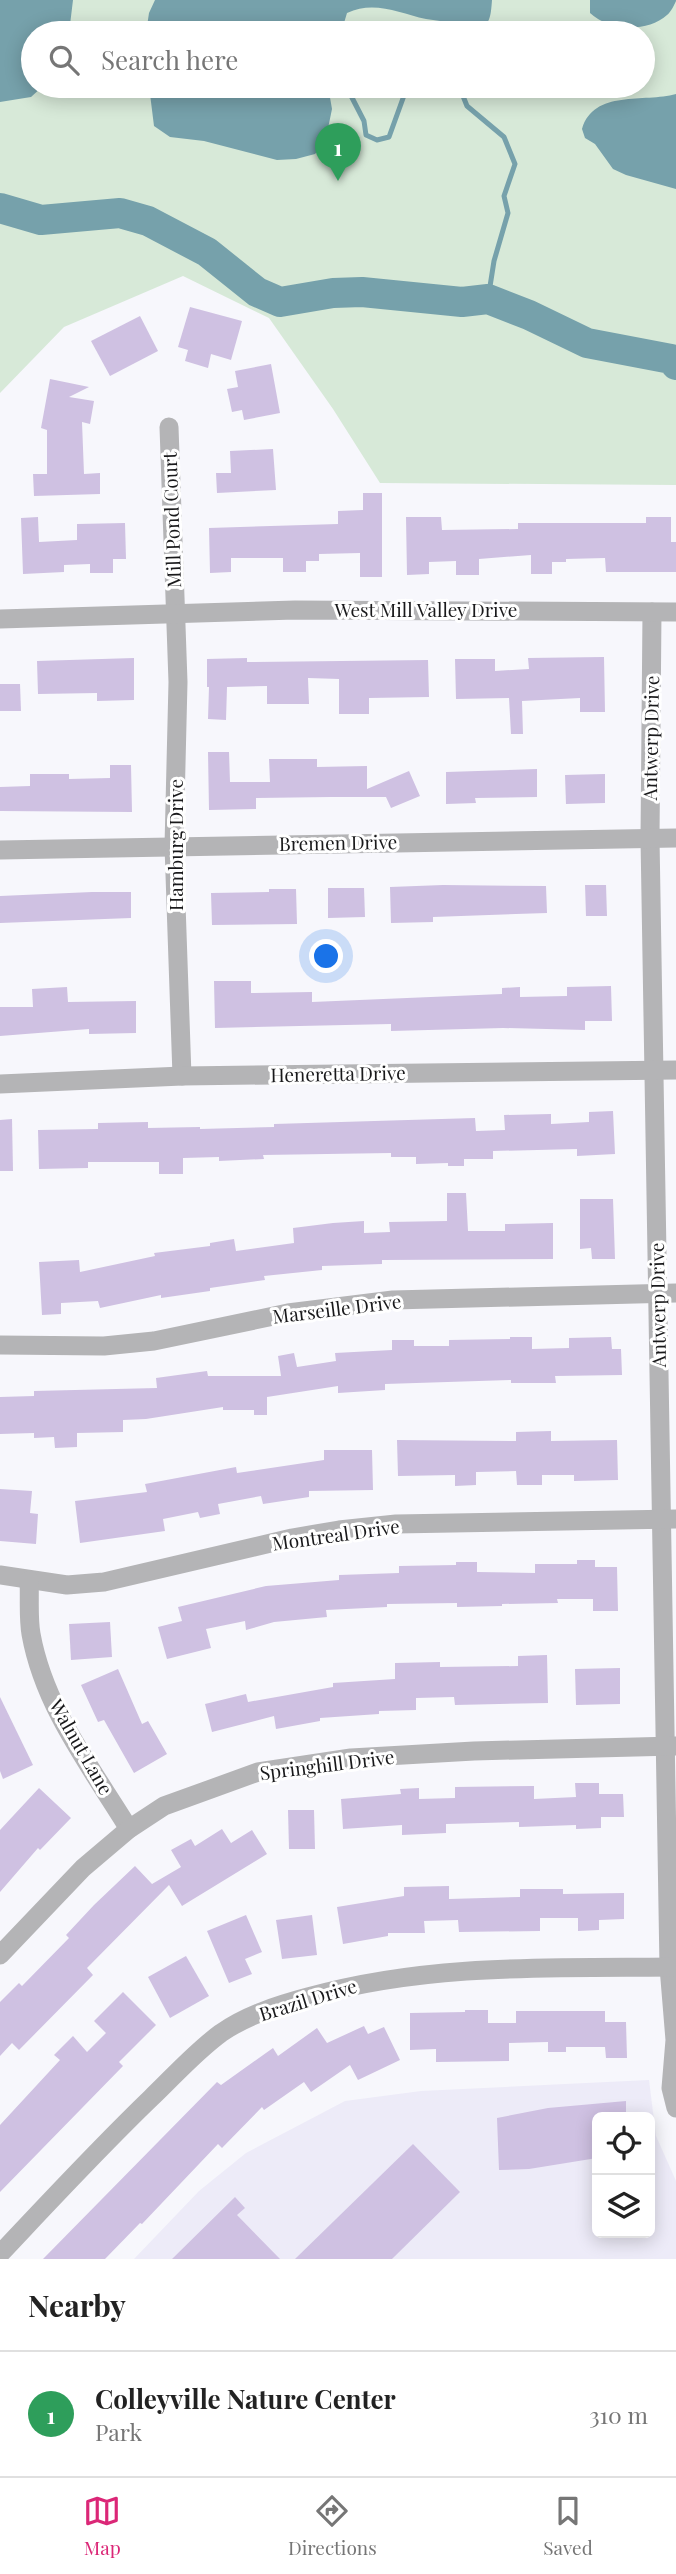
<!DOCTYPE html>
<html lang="en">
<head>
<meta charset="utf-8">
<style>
  :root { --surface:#fff; --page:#f2f2f2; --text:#222; --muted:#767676; --line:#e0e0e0; --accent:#db2777 }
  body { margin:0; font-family:"Playfair Display",serif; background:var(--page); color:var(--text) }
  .controls { position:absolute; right:21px; bottom:21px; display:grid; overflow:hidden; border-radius:10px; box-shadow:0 4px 18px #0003 }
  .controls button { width:63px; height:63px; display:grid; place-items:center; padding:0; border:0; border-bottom:2px solid var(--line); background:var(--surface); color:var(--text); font:35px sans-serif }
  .you { position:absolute; left:327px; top:957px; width:24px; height:24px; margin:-18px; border:5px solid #fff; border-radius:50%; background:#1a73e8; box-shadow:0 0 0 10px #1a73e833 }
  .badge { display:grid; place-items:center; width:46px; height:46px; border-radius:50%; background:var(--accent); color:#fff; font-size:23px; font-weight:700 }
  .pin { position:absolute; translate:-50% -58px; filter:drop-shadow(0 2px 4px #0008) }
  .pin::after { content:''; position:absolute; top:37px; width:24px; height:21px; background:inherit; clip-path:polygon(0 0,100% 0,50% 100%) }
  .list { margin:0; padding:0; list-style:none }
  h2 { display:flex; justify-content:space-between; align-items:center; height:91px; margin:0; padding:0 28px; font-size:30px }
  h2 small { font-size:23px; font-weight:400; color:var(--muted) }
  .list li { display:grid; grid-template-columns:46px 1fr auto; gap:21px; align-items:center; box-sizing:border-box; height:126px; padding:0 28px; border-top:2px solid var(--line) }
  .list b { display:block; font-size:26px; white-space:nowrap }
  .list p { margin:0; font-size:23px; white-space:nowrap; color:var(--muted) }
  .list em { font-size:23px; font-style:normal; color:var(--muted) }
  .icon { flex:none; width:38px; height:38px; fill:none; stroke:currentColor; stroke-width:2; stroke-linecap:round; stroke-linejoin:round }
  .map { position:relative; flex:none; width:676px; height:2259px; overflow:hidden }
  .search { position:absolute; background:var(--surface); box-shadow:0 4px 18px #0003; left:21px; right:21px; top:21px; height:77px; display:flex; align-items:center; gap:18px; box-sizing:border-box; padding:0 24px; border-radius:38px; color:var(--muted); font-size:26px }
  .sheet { height:217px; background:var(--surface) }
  nav { display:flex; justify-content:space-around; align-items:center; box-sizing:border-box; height:98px; border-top:2px solid var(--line); background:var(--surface); font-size:19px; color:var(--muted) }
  nav a { display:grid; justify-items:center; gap:4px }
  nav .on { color:var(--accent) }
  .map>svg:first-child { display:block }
  .built { fill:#edebf8; fill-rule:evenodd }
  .green { fill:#d7e9d8; fill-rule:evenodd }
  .water { fill:#76a1ab }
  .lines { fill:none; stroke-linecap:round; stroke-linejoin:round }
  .stream { stroke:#76a1ab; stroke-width:5 }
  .river { stroke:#76a1ab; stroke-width:30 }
  .building { fill:#cfc1e2 }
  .street { stroke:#b4b4b6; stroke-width:19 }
  .labels { text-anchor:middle; stroke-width:6; stroke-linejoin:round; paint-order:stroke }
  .street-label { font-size:19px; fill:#19191b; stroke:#fff }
</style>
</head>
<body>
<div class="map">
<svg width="676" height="2259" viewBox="0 0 676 2259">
  <rect width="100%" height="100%" fill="#f7f7fc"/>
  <!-- built -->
  <path class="built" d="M649,2080L656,2136L676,2181V2259H134L199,2191L246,2153L345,2101L421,2091ZM597,2117H650V2233H597Z"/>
  <!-- green -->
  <path class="green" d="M0,0H676V485L380,483L333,409L269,318L183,276L64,327L0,393ZM33,33H643V86H33Z"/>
  <!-- water -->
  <g class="water">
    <polygon points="0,0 73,0 69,33 33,33 33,86 63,86 57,92 48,92 42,87 31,97 0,102"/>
    <path d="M155,0H492C491,13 491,24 479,31C463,22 445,22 426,19C399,13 374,0 347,13L341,33H146L149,13Z"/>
    <path d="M590,0H676V1C674,5 671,12 667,15C647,33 609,31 590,13Z"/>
    <polygon points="149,86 328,86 332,109 325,143 315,154 296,159 277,160 204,141 170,137 154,126"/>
    <path d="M676,94V189L626,175L613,169L595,144L585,138L582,129C594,89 644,103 676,94Z"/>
  </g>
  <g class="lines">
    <!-- stream -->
    <g class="stream">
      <polyline points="346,86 364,121 366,135 377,140 389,137 406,90 411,86"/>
      <polyline points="459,86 467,106 504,137 515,164 504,196 508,213 494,261 488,299"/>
    </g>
    <!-- river -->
    <polyline class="river" points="0,208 41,220 120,213 148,221 207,252 257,292 280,302 333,293 362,292 462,302 488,299 529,315 587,343 671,359 676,365"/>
  </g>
  <!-- building -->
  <g class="building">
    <polygon points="190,307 242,321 231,360 211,354 208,368 185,361 188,350 178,347"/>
    <polygon points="140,316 158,351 110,376 91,341"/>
    <polygon points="271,364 280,413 244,420 242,410 232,412 227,389 238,387 235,371"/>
    <polygon points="50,379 89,387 69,397 94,401 90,424 82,422 84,474 100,473 100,494 34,496 33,474 47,474 47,430 41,428"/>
    <polygon points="273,449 276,490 217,493 216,473 231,473 230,451"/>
    <polygon points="363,493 382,493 382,577 360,577 360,553 319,554 319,561 306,561 306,572 283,572 283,558 231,558 231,572 210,573 209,528 338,524 338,511 363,510"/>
    <polygon points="38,517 39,542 77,540 77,524 125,523 126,559 113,559 113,573 90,573 90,564 64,565 64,572 23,574 21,518"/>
    <polygon points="406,517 441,517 442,530 518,529 518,523 646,523 646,517 671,517 671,542 676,542 676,572 606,572 605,558 566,559 566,562 552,562 552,574 531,574 531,555 479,559 479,575 456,575 456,561 429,562 429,574 407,575"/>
    <polygon points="604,657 605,712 580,712 580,698 522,701 523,734 511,734 509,698 456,699 455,659 495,659 495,671 529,669 528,658"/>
    <polygon points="134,658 134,700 97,701 97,693 38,694 37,661"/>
    <polygon points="247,658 247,662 428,660 429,697 369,698 369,714 339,714 339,679 308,678 309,704 267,704 267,686 227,687 226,720 208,719 209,687 207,687 207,659"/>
    <polygon points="0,684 20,684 21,711 0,711"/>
    <polygon points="208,752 229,752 230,782 270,782 269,759 317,759 317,767 367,766 367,789 409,771 420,796 391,808 386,797 331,797 256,798 256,809 209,810"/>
    <polygon points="110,765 131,765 132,812 0,811 0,787 30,786 30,774 69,774 69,779 110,778"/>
    <polygon points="537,769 537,797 475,798 476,803 446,804 446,772"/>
    <polygon points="605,774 605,803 566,804 565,775"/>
    <polygon points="443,885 546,886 547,913 433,917 433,922 391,923 390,887"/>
    <polygon points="585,885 606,885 607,916 586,916"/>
    <polygon points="328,888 364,888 365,917 328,918"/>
    <polygon points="269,889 296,889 297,924 212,925 211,893 269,892"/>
    <polygon points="92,892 131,892 131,918 0,923 0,896"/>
    <polygon points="214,981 251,981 251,993 312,992 312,1002 502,994 502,988 520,987 520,997 567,996 567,987 611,986 612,1021 585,1021 585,1030 503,1028 391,1031 391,1024 215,1028"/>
    <polygon points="67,987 68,1002 136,1001 136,1033 89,1034 89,1029 0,1036 0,1007 33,1007 32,989"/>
    <polygon points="613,1111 615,1154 577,1156 577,1149 493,1151 493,1159 464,1159 464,1166 448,1166 448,1163 416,1164 416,1157 391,1157 391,1153 263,1155 264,1159 219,1161 219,1157 183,1158 183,1174 159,1174 159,1162 88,1162 88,1168 39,1169 38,1130 98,1129 98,1123 148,1122 148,1128 200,1127 200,1129 274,1127 274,1124 475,1118 476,1131 505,1130 504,1115 551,1114 551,1124 589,1122 589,1112"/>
    <polygon points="12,1119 13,1171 0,1171 0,1120"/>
    <polygon points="447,1193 466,1193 468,1231 505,1231 505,1224 553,1223 553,1259 382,1260 382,1264 322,1266 322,1270 264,1276 265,1280 210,1288 210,1291 161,1298 161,1295 100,1308 98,1301 61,1303 61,1314 42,1315 39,1262 79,1260 80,1272 155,1256 154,1253 210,1246 210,1243 234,1239 236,1251 294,1243 293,1228 333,1223 364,1221 364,1233 390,1232 389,1222 447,1221"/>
    <polygon points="580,1199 613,1199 615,1259 592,1259 591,1248 580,1249"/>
    <polygon points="510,1337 532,1337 532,1349 569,1348 569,1338 611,1337 612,1349 621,1349 622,1375 555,1376 556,1383 511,1383 511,1380 385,1384 385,1390 338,1393 338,1386 267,1397 267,1415 254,1415 254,1410 223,1410 223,1407 146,1419 123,1420 123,1432 77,1433 77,1447 55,1448 54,1437 34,1438 34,1433 0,1434 0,1397 34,1396 34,1391 157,1388 156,1378 207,1371 208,1376 281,1376 278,1356 294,1353 297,1367 336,1361 335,1353 392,1350 392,1340 414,1340 414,1346 449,1346 449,1340 510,1339"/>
    <polygon points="551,1431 551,1441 617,1440 618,1480 574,1481 574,1475 542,1475 542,1485 517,1485 516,1471 476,1472 476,1485 455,1486 455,1475 398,1476 397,1440 516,1441 516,1432"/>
    <polygon points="324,1450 372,1450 373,1490 309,1491 309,1497 263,1504 261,1496 218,1504 220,1514 200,1518 198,1512 163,1519 165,1531 80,1543 75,1501 147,1492 145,1484 236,1467 237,1473 324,1460"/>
    <polygon points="0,1489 32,1491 30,1513 38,1514 36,1544 0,1541"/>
    <polygon points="577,1560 595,1560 595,1567 617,1567 618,1611 593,1611 593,1599 557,1599 558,1603 502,1604 502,1606 457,1607 457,1603 387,1604 387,1607 326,1610 327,1617 274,1622 246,1630 245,1621 206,1629 211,1648 167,1659 158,1627 182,1621 178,1607 266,1586 339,1580 339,1575 399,1573 399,1566 456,1565 456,1562 477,1562 477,1572 535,1573 535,1564 577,1564"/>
    <polygon points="110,1622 112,1657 71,1660 69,1624"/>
    <polygon points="547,1655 548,1703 455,1705 454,1697 416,1698 416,1710 379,1711 379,1714 320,1718 320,1721 276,1729 274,1716 212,1732 205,1704 246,1694 248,1702 333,1687 333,1683 395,1679 395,1663 440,1662 440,1667 518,1666 518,1656"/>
    <polygon points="620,1668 620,1704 576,1705 575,1669"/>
    <polygon points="118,1669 142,1724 148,1721 167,1754 134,1773 104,1720 98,1722 81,1685"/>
    <polygon points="0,1697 33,1765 3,1779 0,1771"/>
    <polygon points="575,1783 599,1783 599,1794 623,1794 624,1817 601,1817 601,1828 576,1829 576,1825 519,1827 519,1822 446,1824 446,1833 402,1835 402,1825 343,1829 341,1799 401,1794 400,1789 419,1788 419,1799 455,1798 455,1787 534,1786 534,1799 576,1797"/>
    <polygon points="39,1788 71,1818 40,1850 38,1848 0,1892 0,1830"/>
    <polygon points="288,1810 314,1810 315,1849 289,1849"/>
    <polygon points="222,1829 231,1843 252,1830 267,1854 182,1906 169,1885 87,1968 93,1975 19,2050 12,2043 0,2056 0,2002 19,1983 22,1986 69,1938 66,1935 94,1905 135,1866 152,1884 181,1867 171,1850 191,1839 195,1846"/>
    <polygon points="449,1886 449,1899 520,1897 520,1889 563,1889 563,1894 624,1893 624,1919 599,1920 599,1930 578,1931 578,1918 540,1918 540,1931 459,1932 458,1920 424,1921 425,1933 388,1933 388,1936 343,1944 337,1907 404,1896 404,1887"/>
    <polygon points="246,1915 262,1952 245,1959 252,1974 229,1983 207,1931"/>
    <polygon points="312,1915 317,1955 282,1959 276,1920"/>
    <polygon points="186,1956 209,1996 170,2018 148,1977"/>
    <polygon points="123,1992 156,2025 119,2062 123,2066 0,2192 0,2125 60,2060 54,2055 73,2036 87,2052 106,2033 94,2021"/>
    <polygon points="465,2010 488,2010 488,2023 516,2023 516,2011 605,2011 605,2022 626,2022 627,2058 606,2058 605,2047 566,2047 566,2052 548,2052 548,2042 509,2043 509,2061 436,2062 436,2049 410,2050 410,2013 465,2012"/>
    <polygon points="364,2026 368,2034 384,2027 400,2060 358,2080 350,2065 311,2092 304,2082 264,2110 262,2107 222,2148 218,2144 142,2224 140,2223 105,2259 43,2259 217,2082 221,2085 273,2048 278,2056 317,2028 327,2043"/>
    <polygon points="626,2101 626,2117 597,2117 597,2158 529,2169 499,2170 497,2118 548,2108"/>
    <polygon points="413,2144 460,2192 392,2259 295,2259"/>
    <polygon points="235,2197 245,2208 237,2215 280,2259 172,2259"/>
  </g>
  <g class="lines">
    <!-- street -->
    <g class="street">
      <polyline points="169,427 178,682 174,846 182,1076"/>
      <polyline points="652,612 650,838 669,1967 675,2040 671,2088 676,2108"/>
      <polyline points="0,619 295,610 676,612"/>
      <polyline points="0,850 676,838"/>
      <polyline points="0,1084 182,1076 676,1070"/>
      <polyline points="0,1345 104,1346 154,1341 288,1313 393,1300 676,1293"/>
      <polyline points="0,1575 67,1585 104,1582 292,1538 339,1530 396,1524 676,1519"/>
      <path d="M29,1580C30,1597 28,1617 31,1634C44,1707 91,1767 129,1829"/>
      <polyline points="0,1955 83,1868 129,1829 164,1806 258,1772 351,1758 474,1751 675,1746"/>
      <path d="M0,2254C50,2201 99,2148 151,2098C174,2076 195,2052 221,2033C247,2015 278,2005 308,1997C428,1963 553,1968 676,1967"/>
    </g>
  </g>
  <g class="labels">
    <!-- street labels -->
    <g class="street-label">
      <text transform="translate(172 520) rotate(-92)" y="7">Mill Pond Court</text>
      <text x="426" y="617">West Mill Valley Drive</text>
      <text transform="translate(651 738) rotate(-89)" y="7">Antwerp Drive</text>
      <text transform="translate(338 843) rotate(-1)" y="7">Bremen Drive</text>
      <text transform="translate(176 845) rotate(-90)" y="7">Hamburg Drive</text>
      <text transform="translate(338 1074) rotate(-1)" y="7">Heneretta Drive</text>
      <text transform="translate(658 1305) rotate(-91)" y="7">Antwerp Drive</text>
      <text transform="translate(337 1309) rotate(-7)" y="7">Marseille Drive</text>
      <text transform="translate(336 1535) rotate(-8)" y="7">Montreal Drive</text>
      <text transform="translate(81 1747) rotate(60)" y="7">Walnut Lane</text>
      <text transform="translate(327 1765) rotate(-7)" y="7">Springhill Drive</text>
      <text transform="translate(308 2000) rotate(-17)" y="7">Brazil Drive</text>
    </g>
  </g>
</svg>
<div class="controls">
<button><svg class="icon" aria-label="locate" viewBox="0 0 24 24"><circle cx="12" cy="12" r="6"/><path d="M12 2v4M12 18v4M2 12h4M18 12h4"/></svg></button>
<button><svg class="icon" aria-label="layers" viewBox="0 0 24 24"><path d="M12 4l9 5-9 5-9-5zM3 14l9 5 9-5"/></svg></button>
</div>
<div class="you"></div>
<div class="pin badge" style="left:338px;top:181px;background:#2e9e5b">1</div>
<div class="search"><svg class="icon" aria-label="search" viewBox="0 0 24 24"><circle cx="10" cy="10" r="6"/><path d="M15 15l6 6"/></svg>Search here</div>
</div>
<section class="sheet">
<h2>Nearby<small></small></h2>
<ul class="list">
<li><span class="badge" style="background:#2e9e5b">1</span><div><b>Colleyville Nature Center</b><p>Park</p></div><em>310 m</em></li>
</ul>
</section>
<nav>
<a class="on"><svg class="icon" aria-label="map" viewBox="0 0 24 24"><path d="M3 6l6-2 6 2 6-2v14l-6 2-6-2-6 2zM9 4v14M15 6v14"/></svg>Map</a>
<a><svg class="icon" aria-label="directions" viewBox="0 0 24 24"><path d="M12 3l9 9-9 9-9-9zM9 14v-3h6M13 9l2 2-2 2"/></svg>Directions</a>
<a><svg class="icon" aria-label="saved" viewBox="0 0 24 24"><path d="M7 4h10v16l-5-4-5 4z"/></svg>Saved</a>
</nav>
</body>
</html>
